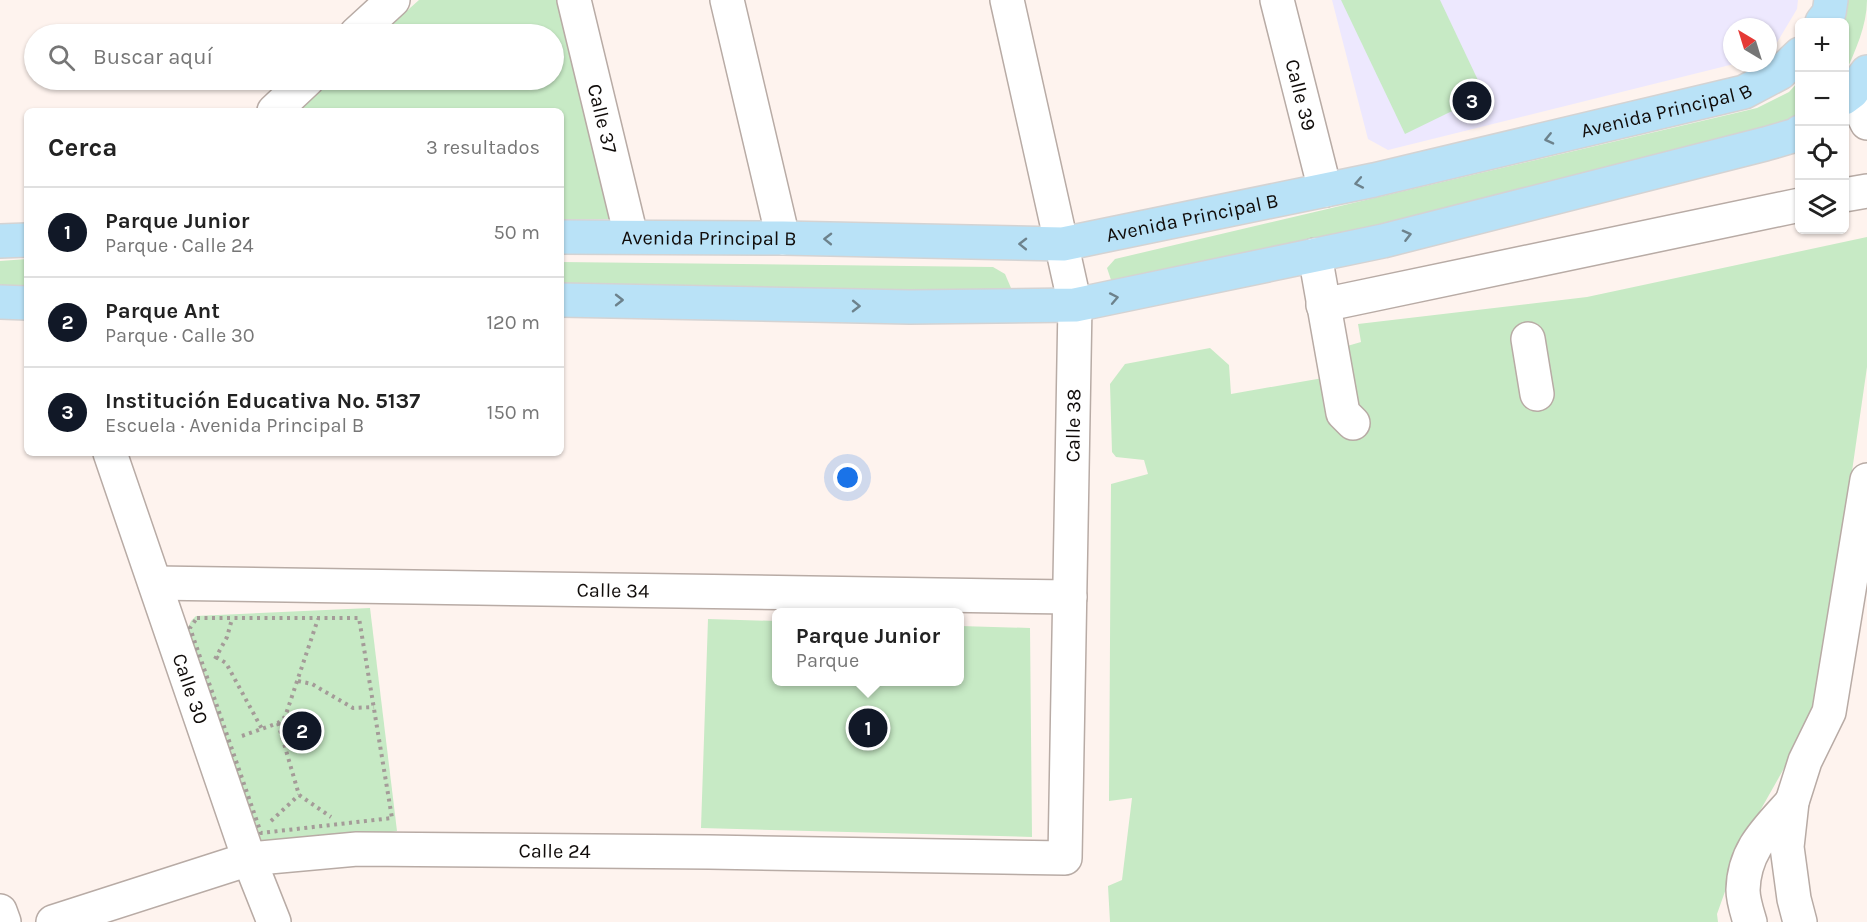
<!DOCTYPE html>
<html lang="es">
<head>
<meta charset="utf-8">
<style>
  :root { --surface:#fff; --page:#f2f2f2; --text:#222; --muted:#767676; --line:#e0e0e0; --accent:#111827 }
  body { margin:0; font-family:Karla,sans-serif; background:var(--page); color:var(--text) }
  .controls { position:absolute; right:18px; top:18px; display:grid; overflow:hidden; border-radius:9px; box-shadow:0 2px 4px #0004 }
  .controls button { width:54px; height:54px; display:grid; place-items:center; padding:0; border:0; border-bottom:2px solid var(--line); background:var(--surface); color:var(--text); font:30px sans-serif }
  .compass { position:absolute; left:1723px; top:18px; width:54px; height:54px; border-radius:50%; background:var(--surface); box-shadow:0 2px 4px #0004; rotate:322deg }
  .you { position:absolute; left:848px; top:478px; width:21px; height:21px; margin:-15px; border:4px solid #fff; border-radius:50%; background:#1a73e8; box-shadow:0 0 0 9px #1a73e833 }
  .badge { display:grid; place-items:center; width:39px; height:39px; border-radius:50%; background:var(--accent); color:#fff; font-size:20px; font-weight:700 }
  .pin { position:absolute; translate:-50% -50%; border:3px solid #fff; box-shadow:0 2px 6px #0006 }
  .popup { position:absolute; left:772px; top:608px; width:192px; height:78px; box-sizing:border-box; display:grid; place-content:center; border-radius:9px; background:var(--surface); filter:drop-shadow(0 2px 4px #0005); font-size:20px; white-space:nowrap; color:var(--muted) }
  .popup b { font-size:22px; color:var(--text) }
  .popup::after { content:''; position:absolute; left:50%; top:100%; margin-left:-12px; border:12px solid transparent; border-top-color:var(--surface) }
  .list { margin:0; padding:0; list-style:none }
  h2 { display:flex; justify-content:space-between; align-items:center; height:78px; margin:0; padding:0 24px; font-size:26px }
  h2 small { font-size:20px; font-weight:400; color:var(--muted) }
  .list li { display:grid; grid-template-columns:39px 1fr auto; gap:18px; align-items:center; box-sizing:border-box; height:90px; padding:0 24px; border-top:2px solid var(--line) }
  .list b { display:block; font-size:22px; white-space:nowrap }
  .list p { margin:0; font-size:20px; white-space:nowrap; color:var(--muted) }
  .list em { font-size:20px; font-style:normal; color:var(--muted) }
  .icon { flex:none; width:33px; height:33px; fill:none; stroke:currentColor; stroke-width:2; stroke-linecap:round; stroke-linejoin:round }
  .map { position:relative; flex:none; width:1867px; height:922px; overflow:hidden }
  .search { position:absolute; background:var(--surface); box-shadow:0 2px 4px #0004; left:24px; top:24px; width:540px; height:66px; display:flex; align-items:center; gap:15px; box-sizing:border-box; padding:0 21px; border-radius:33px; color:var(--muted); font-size:22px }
  .panel { position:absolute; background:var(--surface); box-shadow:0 2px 4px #0004; left:24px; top:108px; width:540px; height:348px; border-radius:9px }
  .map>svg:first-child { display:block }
  .education { fill:#ede8fe }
  .green { fill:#c7eac5 }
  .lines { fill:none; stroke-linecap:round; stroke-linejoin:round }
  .minor-casing { stroke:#b8aba5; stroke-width:36 }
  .major-casing { stroke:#d4d3d3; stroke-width:36 }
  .path { stroke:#a49b98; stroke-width:4; stroke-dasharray:3 4.5; stroke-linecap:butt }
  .minor { stroke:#fff; stroke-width:33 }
  .major { stroke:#b9e2f7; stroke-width:33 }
  .oneway { stroke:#6d828c }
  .labels { text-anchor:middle; stroke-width:5; stroke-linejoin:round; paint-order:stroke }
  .street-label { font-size:20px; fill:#100c0a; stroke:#fff }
</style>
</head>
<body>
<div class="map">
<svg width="1867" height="922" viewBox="0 0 1867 922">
  <rect width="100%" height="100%" fill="#fef3ee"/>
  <!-- education -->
  <polygon class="education" points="1332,0 1798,0 1797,9 1776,44 1768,49 1768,27 1732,27 1732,63 1738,63 1388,150 1368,139"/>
  <!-- green -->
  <g class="green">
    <polygon points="419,0 563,0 616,219 561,219 561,111 295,111 330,80 554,80 554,34 381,34"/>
    <polygon points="1341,0 1440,0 1485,95 1405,134"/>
    <path d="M1846,0H1867C1867,26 1855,51 1845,74L1844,22H1841Z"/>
    <polygon points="1799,81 1799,123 1386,230 1112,283 1107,268 1115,259 1757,108 1789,92"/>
    <polygon points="1867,237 1867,367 1818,708 1743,841 1717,914 1718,922 1110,922 1108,886 1122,880 1132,798 1109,801 1111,484 1148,474 1144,460 1116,457 1112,452 1110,384 1125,364 1210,348 1229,365 1231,394 1323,378 1323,353 1361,342 1358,324 1587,297"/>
    <polygon points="27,259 27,293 0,296 0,261"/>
    <polygon points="561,262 993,267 1005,274 1011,288 1005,298 561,295"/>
    <polygon points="370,608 397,831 259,854 187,630 191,621 196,616"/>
    <polygon points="708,619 776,621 776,682 960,682 960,626 1030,628 1032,837 701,828"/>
  </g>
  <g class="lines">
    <!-- minor casing -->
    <g class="minor-casing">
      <g id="minor">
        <path id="s1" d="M574,0L631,236"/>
        <polyline points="727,0 783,238"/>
        <path id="s2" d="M1277,0L1325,190"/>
        <polyline points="356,34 393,0"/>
        <polyline points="1844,85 1852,92 1867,123"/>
        <polyline points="274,111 307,80"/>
        <polyline points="1844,195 1867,191"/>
        <polyline points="1315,255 1343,413 1353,423"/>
        <polyline points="1323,305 1800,205"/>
        <polyline points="1528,339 1537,394"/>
        <path id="s3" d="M110,453L249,859L274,922"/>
        <path id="s4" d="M155,583L1070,597"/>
        <polyline points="0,911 4,922"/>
        <path id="s5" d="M53,922L249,859L357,849L709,852L1065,858L1075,305L1007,0"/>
        <path d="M1750,922C1747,912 1743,900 1743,890C1744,850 1767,830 1792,802"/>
        <polyline points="1800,922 1794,899 1787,847 1792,802 1805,761 1829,712 1867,480"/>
      </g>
    </g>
    <!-- major casing -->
    <g class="major-casing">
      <g id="major">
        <polyline points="1822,22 1829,13 1831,0"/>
        <polyline points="1844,98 1852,92 1867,72"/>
        <path id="s6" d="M561,237L783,238L1063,244L1374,180L1744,92L1780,73L1800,54"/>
        <polyline points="0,241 27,240"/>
        <polyline points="561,300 910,307 1075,305 1383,241 1765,144 1796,135 1800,132"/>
        <polyline points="0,302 27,303"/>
      </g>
    </g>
    <!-- path -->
    <g class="path">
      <polygon points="197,618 359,618 392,818 261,833 190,628"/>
      <polyline points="216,657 226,663 262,729"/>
      <polyline points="215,659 227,637 232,619"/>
      <polyline points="298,681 312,684 353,708 374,707"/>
      <polyline points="278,723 299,795 331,817"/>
      <polyline points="242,736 278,723 285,717 318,619"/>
      <polyline points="271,821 299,795"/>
    </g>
    <!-- minor -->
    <use href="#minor" class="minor"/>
    <!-- major -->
    <use href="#major" class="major"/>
  </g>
  <!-- one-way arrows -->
  <defs><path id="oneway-chevron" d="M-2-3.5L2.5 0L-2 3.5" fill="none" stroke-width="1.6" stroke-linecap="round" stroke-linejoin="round" transform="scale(1.5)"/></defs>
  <g class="oneway">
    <use href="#oneway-chevron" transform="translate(1549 139) rotate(167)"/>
    <use href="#oneway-chevron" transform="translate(1359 183) rotate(169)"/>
    <use href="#oneway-chevron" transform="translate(1407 235) rotate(-14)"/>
    <use href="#oneway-chevron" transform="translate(828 239) rotate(-179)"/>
    <use href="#oneway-chevron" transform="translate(1023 244) rotate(-179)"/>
    <use href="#oneway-chevron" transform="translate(1114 298) rotate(-11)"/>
    <use href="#oneway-chevron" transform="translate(619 300)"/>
    <use href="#oneway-chevron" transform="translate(856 306) rotate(1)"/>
  </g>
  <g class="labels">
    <!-- street labels -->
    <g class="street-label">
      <text dy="7" stroke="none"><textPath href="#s2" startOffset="98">Calle 39</textPath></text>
      <text dy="7" stroke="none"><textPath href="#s6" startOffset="1120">Avenida Principal B</textPath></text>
      <text dy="7" stroke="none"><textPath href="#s1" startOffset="122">Calle 37</textPath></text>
      <text dy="7" stroke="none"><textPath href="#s6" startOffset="634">Avenida Principal B</textPath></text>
      <text dy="7" stroke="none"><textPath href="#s6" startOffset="148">Avenida Principal B</textPath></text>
      <text dy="7" stroke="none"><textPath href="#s5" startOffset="1455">Calle 38</textPath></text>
      <text dy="7" stroke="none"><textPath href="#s4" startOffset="458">Calle 34</textPath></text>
      <text dy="7" stroke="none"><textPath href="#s3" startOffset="249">Calle 30</textPath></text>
      <text dy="7" stroke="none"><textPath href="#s5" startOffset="512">Calle 24</textPath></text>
    </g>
  </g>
</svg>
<div class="controls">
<button>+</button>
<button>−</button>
<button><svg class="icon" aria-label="locate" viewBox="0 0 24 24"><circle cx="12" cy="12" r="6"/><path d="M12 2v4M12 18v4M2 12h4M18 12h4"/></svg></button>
<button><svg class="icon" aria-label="layers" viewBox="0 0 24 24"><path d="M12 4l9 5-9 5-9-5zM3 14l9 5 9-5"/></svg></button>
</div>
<svg class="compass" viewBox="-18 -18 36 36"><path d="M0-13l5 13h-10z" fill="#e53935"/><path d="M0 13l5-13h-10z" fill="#767676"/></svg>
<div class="you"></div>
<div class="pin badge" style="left:868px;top:728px">1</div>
<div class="popup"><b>Parque Junior</b>Parque</div>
<div class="pin badge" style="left:302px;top:731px">2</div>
<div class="pin badge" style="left:1472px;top:101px">3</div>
<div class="search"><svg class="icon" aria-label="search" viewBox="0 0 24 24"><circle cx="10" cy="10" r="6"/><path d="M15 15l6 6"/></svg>Buscar aquí</div>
<section class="panel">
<h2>Cerca<small>3 resultados</small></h2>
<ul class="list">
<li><span class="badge">1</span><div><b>Parque Junior</b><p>Parque · Calle 24</p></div><em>50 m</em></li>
<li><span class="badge">2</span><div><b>Parque Ant</b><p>Parque · Calle 30</p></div><em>120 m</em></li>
<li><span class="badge">3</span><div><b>Institución Educativa No. 5137</b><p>Escuela · Avenida Principal B</p></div><em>150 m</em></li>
</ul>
</section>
</div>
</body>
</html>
